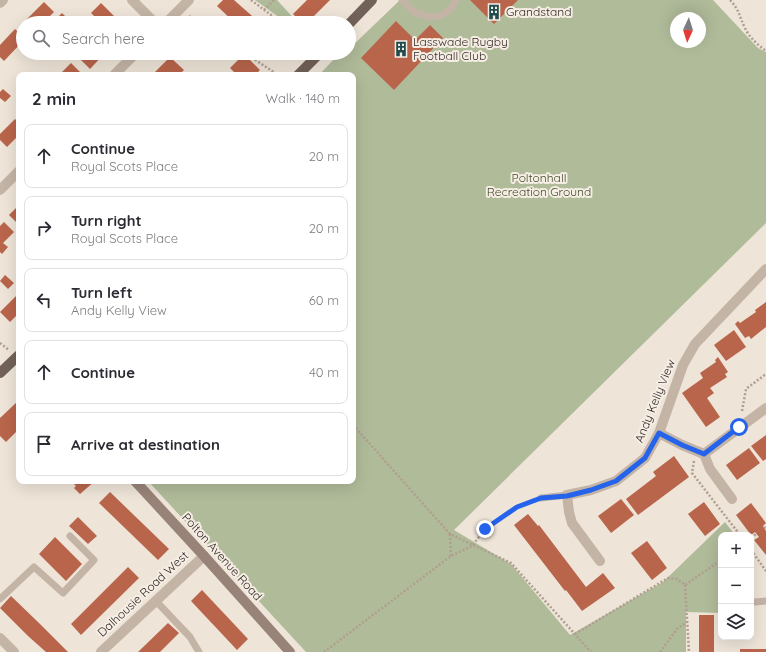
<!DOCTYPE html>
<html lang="en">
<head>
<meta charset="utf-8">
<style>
  :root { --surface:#fff; --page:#f7f7f7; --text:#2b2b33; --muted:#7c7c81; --line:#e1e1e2 }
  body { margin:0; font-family:Quicksand,sans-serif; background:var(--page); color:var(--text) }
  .controls { position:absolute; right:12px; bottom:12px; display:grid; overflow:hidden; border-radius:8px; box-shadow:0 4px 16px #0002 }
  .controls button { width:36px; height:36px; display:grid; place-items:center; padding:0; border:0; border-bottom:1px solid var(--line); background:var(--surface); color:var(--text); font:20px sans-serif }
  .compass { position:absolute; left:670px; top:12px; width:36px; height:36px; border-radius:50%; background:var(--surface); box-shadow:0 4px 16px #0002; rotate:184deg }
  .stop { position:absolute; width:12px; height:12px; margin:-9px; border:3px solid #2563eb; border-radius:50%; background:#fff }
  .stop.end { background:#2563eb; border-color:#fff; box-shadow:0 1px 4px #0008 }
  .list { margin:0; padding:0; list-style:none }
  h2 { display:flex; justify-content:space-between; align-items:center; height:52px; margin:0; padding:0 16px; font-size:17px }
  h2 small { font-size:13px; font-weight:400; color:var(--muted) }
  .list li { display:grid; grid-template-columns:26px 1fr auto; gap:12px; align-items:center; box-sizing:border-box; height:64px; margin:0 8px 8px; padding:0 8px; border:1px solid var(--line); border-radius:8px }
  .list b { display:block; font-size:15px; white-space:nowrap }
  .list p { margin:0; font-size:13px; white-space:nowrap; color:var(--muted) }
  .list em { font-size:13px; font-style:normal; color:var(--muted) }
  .icon { flex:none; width:22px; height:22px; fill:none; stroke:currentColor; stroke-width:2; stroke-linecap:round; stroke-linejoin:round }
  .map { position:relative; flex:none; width:766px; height:652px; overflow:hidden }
  .search { position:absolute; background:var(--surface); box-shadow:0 4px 16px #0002; left:16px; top:16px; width:340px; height:44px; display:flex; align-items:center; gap:10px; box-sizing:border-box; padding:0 14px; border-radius:22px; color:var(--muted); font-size:15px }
  .panel { position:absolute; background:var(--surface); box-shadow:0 4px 16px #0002; left:16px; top:72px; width:340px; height:412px; border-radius:8px }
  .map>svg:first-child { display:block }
  .green { fill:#b0bb9a; fill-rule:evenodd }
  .building { fill:#b9654b }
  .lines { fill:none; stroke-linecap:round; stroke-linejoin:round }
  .path { stroke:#b09e90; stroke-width:2.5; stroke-dasharray:2 2; stroke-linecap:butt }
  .lane { stroke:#c4b4a6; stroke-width:7 }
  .street { stroke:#c4b4a6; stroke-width:10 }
  .secondary { stroke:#988378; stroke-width:10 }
  .primary { stroke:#726158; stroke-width:10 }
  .route { stroke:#2563eb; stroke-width:5 }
  .labels { text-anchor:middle; stroke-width:4; stroke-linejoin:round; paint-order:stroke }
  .poi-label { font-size:12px; fill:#312926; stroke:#f6eee4; text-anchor:start }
  .park-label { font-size:12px; fill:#414d2c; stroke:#f6eee4 }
  .street-label { font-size:12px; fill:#312926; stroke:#f6eee4 }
</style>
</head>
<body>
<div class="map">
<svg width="766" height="652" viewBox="0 0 766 652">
  <rect width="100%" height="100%" fill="#eee4d8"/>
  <!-- green -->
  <g class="green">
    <polygon points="255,0 277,0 298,23 287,23"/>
    <path d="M400,0H713L758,48L766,52V223L454,530L511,564L570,635L663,582L725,522L735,535H721V613L686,612V652H306L148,481H353V75H319L334,59H339L345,53H349V49ZM676,18H700V42H676Z"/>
  </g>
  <!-- building -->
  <g class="building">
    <polygon points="223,0 234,0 260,23 235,23 217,6"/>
    <polygon points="307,0 330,0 307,23 302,23 293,14"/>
    <polygon points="470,0 518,0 494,24"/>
    <polygon points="44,2 54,12 43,23 28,23 25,21"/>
    <polygon points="101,3 119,21 117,23 101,23 91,13"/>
    <polygon points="62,13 70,21 68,23 64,23 58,17"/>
    <polygon points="396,21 415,40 430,25 443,38 394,90 361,58"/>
    <polygon points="15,29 23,37 23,41 4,61 0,57 0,45"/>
    <polygon points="86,53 105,53 90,69 80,59"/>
    <polygon points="170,57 184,70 179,75 152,75"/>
    <polygon points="240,58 250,60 260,70 255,75 235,75 236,74 230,68"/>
    <polygon points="71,63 81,73 79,75 59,75"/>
    <polygon points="3,89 11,96 5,102 0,98 0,92"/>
    <polygon points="15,119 19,123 19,135 7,147 0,140 0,134"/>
    <polygon points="19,205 19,225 9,215"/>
    <polygon points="4,222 14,232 3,243 8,247 2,254 0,252 0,226"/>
    <polygon points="5,275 14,283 8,289 0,281"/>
    <polygon points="18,294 19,295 19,313 10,322 0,312"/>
    <polygon points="766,302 766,327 751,339 749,336 745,338 735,324 738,321 740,323 756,312 755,310"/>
    <polygon points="734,330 746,347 726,361 714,345"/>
    <polygon points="718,357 728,372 725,374 727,377 710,388 714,393 707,398 720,417 706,427 682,393 703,378 700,373 716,362 715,360"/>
    <polygon points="18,401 19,402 19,429 6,442 0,436 0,418"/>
    <polygon points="766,435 766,459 763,461 751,446"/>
    <polygon points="749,448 760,463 737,480 726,465"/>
    <polygon points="674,456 689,477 638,515 626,499 656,476 653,472"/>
    <polygon points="71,481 95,481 80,494 74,488 76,486"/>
    <polygon points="110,492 169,549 158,560 99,503"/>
    <polygon points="621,499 634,515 611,533 598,516"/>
    <polygon points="704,502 720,524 705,536 688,514"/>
    <polygon points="751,503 766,523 763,526 766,531 766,555 754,540 759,537 755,532 751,535 736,515"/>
    <polygon points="528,514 538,526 539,525 586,587 603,573 615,588 582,611 566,590 565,591 514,525"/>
    <polygon points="78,517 97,536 88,544 69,526"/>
    <polygon points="55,537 82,564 66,581 39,554"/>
    <polygon points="647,541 667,568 652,580 631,553"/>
    <polygon points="128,567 139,578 81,635 71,624"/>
    <polygon points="202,590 248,639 237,650 191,601"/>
    <polygon points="11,596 40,624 68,652 46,652 28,636 0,608"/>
    <rect x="699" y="615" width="15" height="37"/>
    <polygon points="168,623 179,633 160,652 138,652"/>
    <rect x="740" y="649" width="26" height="3"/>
  </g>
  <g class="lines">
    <!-- path -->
    <g class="path">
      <polyline points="251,0 282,23"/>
      <path d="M730,0C740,11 739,16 745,28C749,37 758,45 766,51"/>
      <polyline points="264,10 274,0"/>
      <polyline points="189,16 200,23"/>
      <polyline points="245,53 278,75"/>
      <polyline points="0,343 9,350"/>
      <polyline points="742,411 746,389 766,374"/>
      <polyline points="353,425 450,534 511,563 591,652"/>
      <polyline points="694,461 692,473 740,535"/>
      <polyline points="764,528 766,527"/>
      <polyline points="450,534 451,556"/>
      <polyline points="751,538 756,534"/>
      <polyline points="751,550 766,571"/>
      <polyline points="685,585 689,652"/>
      <polyline points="575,634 668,578 677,579 685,585 721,560"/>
      <polyline points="324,652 451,556 472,546 485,529 517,507 533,501"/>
      <polyline points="660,652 677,629 687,622"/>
    </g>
    <!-- lane -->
    <g class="lane">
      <polyline points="402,0 414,12 429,17 440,16 451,9 456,0"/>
      <polyline points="541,498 567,495"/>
      <polyline points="0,599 34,567 63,593 94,560 70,536"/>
      <polyline points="156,601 190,637 199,652"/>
      <polyline points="755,602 766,601"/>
    </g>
    <!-- street -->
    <g class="street">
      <polyline points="132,0 155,23"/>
      <polyline points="0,3 3,0"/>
      <polyline points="166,23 189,0"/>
      <polyline points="114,75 136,53"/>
      <polyline points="0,190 19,171"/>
      <polyline points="659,433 682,445 704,454 710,469 732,499"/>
      <polyline points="704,454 766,408"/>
      <polyline points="600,561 572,523 569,512 567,495 591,490 616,481 645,458 659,433 683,365 695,344 766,269"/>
      <polyline points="0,638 14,652"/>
      <polyline points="101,652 204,556"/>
    </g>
    <!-- secondary -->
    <polyline class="secondary" points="135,481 204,556 290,652"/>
    <!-- primary -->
    <g class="primary">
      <polyline points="349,24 372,0"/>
      <polyline points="298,75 320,53"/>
      <polyline points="0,373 19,355"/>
    </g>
  </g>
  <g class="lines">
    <!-- route -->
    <polyline class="route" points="485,529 517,507 541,498 567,496 591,490 616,481 645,458 659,433 682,445 704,454 739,427"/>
  </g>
  <!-- icons -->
  <defs>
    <g id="building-bare" transform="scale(1.2)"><path d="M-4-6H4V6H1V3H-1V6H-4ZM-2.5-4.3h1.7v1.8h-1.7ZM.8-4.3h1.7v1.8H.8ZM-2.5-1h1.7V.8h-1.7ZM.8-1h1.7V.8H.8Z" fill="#204c4e" stroke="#f6eee4" stroke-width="2.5" paint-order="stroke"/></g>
  </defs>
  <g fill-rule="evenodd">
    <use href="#building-bare" x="494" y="12"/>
    <use href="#building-bare" x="401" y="49"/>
  </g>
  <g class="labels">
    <!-- poi labels -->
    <g class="poi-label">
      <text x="506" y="16">Grandstand</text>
      <text x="413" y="46">Lasswade Rugby<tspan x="413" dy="14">Football Club</tspan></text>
    </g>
    <!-- park labels -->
    <g class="park-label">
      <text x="539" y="182">Poltonhall<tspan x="539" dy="14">Recreation Ground</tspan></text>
    </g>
    <!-- street labels -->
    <g class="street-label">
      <text transform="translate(655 401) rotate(-68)" y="4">Andy Kelly View</text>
      <text transform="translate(222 557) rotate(48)" y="4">Polton Avenue Road</text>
      <text transform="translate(143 594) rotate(-43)" y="4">Dalhousie Road West</text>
    </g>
  </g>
</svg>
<div class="controls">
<button>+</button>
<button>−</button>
<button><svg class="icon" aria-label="layers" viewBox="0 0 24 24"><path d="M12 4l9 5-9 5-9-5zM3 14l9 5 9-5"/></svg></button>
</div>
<svg class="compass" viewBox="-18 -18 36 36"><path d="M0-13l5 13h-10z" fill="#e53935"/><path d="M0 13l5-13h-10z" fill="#7c7c81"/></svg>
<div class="stop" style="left:739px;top:427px"></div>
<div class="stop end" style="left:485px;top:529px"></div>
<div class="search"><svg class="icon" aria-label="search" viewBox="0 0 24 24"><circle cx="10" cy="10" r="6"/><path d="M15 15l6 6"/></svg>Search here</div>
<section class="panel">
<h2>2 min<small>Walk · 140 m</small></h2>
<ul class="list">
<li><svg class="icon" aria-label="ahead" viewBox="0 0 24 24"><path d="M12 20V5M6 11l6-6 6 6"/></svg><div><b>Continue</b><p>Royal Scots Place</p></div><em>20 m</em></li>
<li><svg class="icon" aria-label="right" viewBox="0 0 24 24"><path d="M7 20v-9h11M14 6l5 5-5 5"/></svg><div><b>Turn right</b><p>Royal Scots Place</p></div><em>20 m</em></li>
<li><svg class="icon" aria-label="left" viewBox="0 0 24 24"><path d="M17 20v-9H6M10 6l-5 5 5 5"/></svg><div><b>Turn left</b><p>Andy Kelly View</p></div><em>60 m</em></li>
<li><svg class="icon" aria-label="ahead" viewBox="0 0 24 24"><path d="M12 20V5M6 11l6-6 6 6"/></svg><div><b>Continue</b></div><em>40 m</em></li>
<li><svg class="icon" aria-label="arrive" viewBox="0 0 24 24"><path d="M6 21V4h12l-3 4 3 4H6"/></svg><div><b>Arrive at destination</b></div></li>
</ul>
</section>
</div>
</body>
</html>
